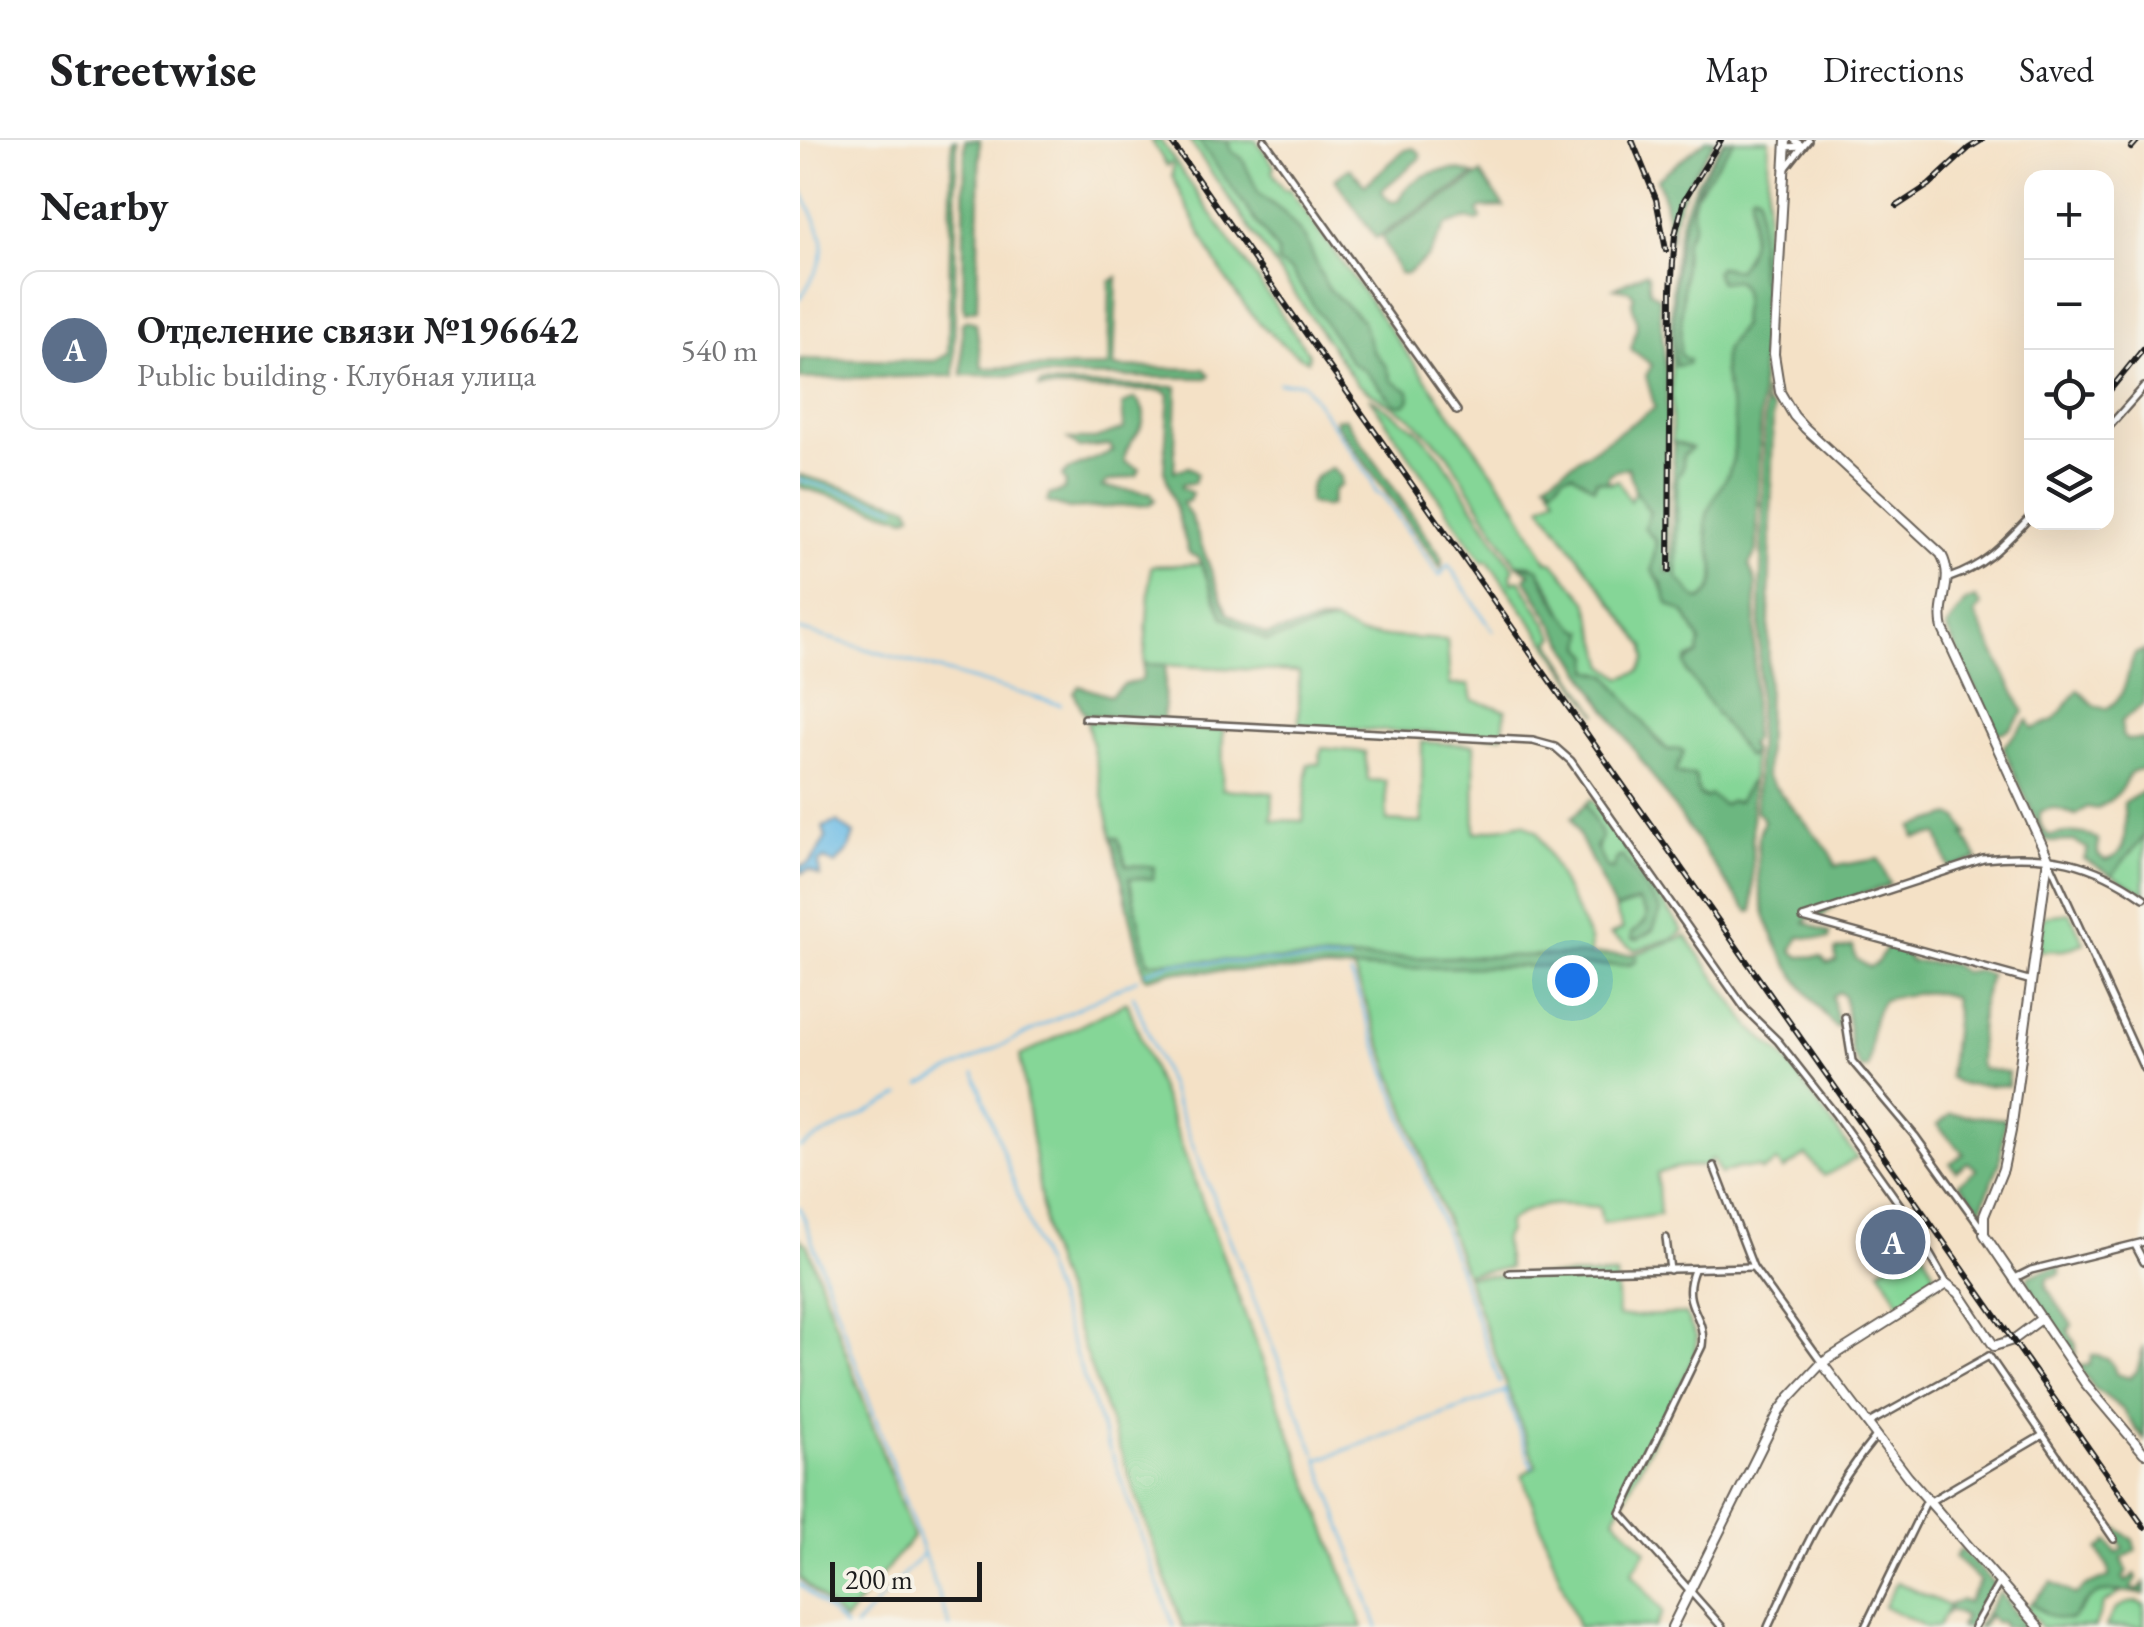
<!DOCTYPE html>
<html lang="en">
<head>
<meta charset="utf-8">
<style>
  :root { --surface:#fff; --page:#f2f2f2; --text:#202124; --muted:#757577; --line:#e0e0e0; --accent:#0f766e }
  body { margin:0; font-family:"EB Garamond",serif; background:var(--page); color:var(--text) }
  .controls { position:absolute; right:30px; top:30px; display:grid; overflow:hidden; border-radius:20px; box-shadow:0 10px 40px #0002 }
  .controls button { width:90px; height:90px; display:grid; place-items:center; padding:0; border:0; border-bottom:2px solid var(--line); background:var(--surface); color:var(--text); font:50px sans-serif }
  .scale { position:absolute; left:30px; bottom:25px; width:152px; box-sizing:border-box; padding-left:10px; border:5px solid #1c1c1c; border-top:0; font-size:28px; line-height:35px; white-space:nowrap; color:#1c1c1c; -webkit-text-stroke:8px #f7f3e8; paint-order:stroke }
  .you { position:absolute; left:772px; top:840px; width:35px; height:35px; margin:-25px; border:8px solid #fff; border-radius:50%; background:#1a73e8; box-shadow:0 0 0 15px #1a73e833 }
  .badge { display:grid; place-items:center; width:65px; height:65px; border-radius:50%; background:var(--accent); color:#fff; font-size:32px; font-weight:700 }
  .pin { position:absolute; translate:-50% -50%; border:5px solid #fff; box-shadow:0 2px 10px #0006 }
  .list { margin:0; padding:0; list-style:none }
  h2 { display:flex; justify-content:space-between; align-items:center; height:130px; margin:0; padding:0 40px; font-size:42px }
  h2 small { font-size:32px; font-weight:400; color:var(--muted) }
  .list li { display:grid; grid-template-columns:65px 1fr auto; gap:30px; align-items:center; box-sizing:border-box; height:160px; margin:0 20px 20px; padding:0 20px; border:2px solid var(--line); border-radius:20px }
  .list b { display:block; font-size:38px; white-space:nowrap }
  .list p { margin:0; font-size:32px; white-space:nowrap; color:var(--muted) }
  .list em { font-size:32px; font-style:normal; color:var(--muted) }
  .icon { flex:none; width:55px; height:55px; fill:none; stroke:currentColor; stroke-width:2; stroke-linecap:round; stroke-linejoin:round }
  .map { position:relative; flex:none; width:1344px; height:1487px; overflow:hidden }
  header { display:flex; align-items:center; gap:60px; box-sizing:border-box; height:140px; padding:0 50px; background:var(--surface); border-bottom:2px solid var(--line) }
  header strong { font-size:48px }
  nav { display:flex; gap:55px; margin-inline-start:auto; font-size:35px }
  main { display:flex }
  aside { flex:1; background:var(--surface) }
  .map>svg:first-child { display:block }
  .green { fill:#85d697; stroke:#50795a; stroke-width:2.5 }
  .forest { fill:#6cb780; stroke:#446a4e; stroke-width:2.5 }
  .water { fill:#6abbe6; stroke:#436c81; stroke-width:2.5 }
  .lines { fill:none; stroke-linecap:round; stroke-linejoin:round }
  .stream { stroke:#6abbe6; stroke-width:2.5 }
  .street-casing { stroke:#686158; stroke-width:10 }
  .secondary-casing { stroke:#686158; stroke-width:12 }
  .street { stroke:#fff; stroke-width:5 }
  .secondary { stroke:#fff; stroke-width:8 }
  .rail-casing { stroke:#1c1c1c; stroke-width:6 }
  .rail { stroke:#f7f3e8; stroke-width:2.5; stroke-dasharray:8; stroke-linecap:butt }
</style>
</head>
<body>
<header>
<strong>Streetwise</strong>
<nav><a>Map</a><a>Directions</a><a>Saved</a></nav>
</header>
<main>
<aside>
<h2>Nearby<small></small></h2>
<ul class="list">
<li><span class="badge" style="background:#5c6f8a">A</span><div><b>Отделение связи №196642</b><p>Public building · Клубная улица</p></div><em>540 m</em></li>
</ul>
</aside>
<div class="map">
<svg width="1344" height="1487" viewBox="0 0 1344 1487">
  <rect width="100%" height="100%" fill="#f7f3e8"/>
  <filter id="ink" filterUnits="userSpaceOnUse"><feTurbulence type="fractalNoise" baseFrequency=".01" numOctaves="2"/><feDisplacementMap in="SourceGraphic" scale="20" xChannelSelector="R" yChannelSelector="G"/><feConvolveMatrix kernelMatrix="1 2 1 2 8 2 1 2 1" color-interpolation-filters="sRGB"/></filter>
  <filter id="wash" filterUnits="userSpaceOnUse"><feTurbulence type="fractalNoise" baseFrequency=".0048" numOctaves="4" result="noise"/><feDisplacementMap in="SourceGraphic" scale="40" xChannelSelector="R" yChannelSelector="G"/><feGaussianBlur stdDeviation="2.25" result="paint"/><feColorMatrix in="noise" values="0 0 0 0 0 0 0 0 0 0 0 0 0 0 0 0 0 1.4 0 .05"/><feComposite in="paint" operator="in"/></filter>
  <g filter="url(#wash)">
    <rect width="100%" height="100%" fill="#f4e1c6"/>
    <!-- green -->
    <g class="green">
      <path d="M351,0H360L509,214L508,221C437,182 407,105 372,36L373,26L371,23L367,26Z"/>
      <path d="M389,0H456L474,26L472,31L484,50L489,49L714,362L747,421L754,423L787,461L806,526L822,538L840,531L846,519L845,507L741,366L756,356L750,346H754L765,334L772,333L795,346L798,339L811,343L818,340L830,361L835,351L850,372L844,387L856,402L852,430C863,444 865,466 884,471L900,502L898,514L887,519V532L950,617L953,612L952,639L942,660L923,665C914,657 905,660 896,651V638L875,632L877,609L868,610L840,580L809,535L790,531L787,527L791,516L783,507L784,491L768,484C764,472 743,431 733,426C727,423 722,424 716,424L646,312L610,277L557,244Z"/>
      <path d="M923,0H969L964,145L960,137L958,54L951,55C952,81 956,110 937,130L920,127L916,135L920,142L935,139C952,155 939,168 942,185C938,193 928,203 925,211C919,232 931,259 934,279C935,291 935,306 933,318C930,341 908,360 906,382C904,409 930,438 901,460L891,455L877,437V338L883,327L882,315L891,308L872,302C873,237 864,127 885,68C894,43 909,22 923,0Z"/>
      <polygon points="569,257 617,290 640,315 714,429 711,434 712,442 720,440 755,497 750,502 798,575 687,420 683,422"/>
      <polygon points="401,424 423,477 467,501 534,482 560,495 647,500 650,545 669,545 672,560 706,570 702,596 499,587 499,532 344,524 351,426"/>
      <polygon points="287,581 423,590 422,649 473,653 472,680 503,681 508,624 519,624 522,608 565,612 568,640 586,641 587,681 622,683 622,602 674,605 675,693 723,683 738,692 790,800 791,815 348,822 329,737 353,727 326,725 318,698 312,698"/>
      <path d="M791,659L883,791L874,798L835,810L810,795L823,789L815,770L838,761L847,775L845,782L861,771L813,729L806,728C798,716 794,710 802,697L786,664Z"/>
      <polygon points="1344,696 1344,753 1312,735"/>
      <polygon points="1270,773 1284,803 1265,810 1239,811 1244,776"/>
      <path d="M886,796L952,889L983,916L1057,1018L1024,1036L1006,1015L983,1030L977,1022L961,1031L959,1028H938L920,1034L913,1019L908,1021L910,1027C890,1025 876,1026 857,1034L860,1075L802,1083L799,1067C764,1064 737,1059 708,1082V1091L703,1099L709,1128L668,1133L670,1136L816,1135L818,1177L885,1174L897,1198L894,1217L815,1378L846,1411L832,1433L863,1472L855,1487H778L722,1335L736,1326L553,828L830,825L837,818L835,814Z"/>
      <polygon points="327,862 563,1487 383,1487 248,1108 220,916"/>
      <polygon points="0,1099 7,1105 113,1397 44,1481 0,1438"/>
      <polygon points="1120,1105 1139,1141 1102,1167 1080,1129"/>
      <polygon points="1097,1442 1149,1466 1138,1487 1126,1487 1084,1466"/>
      <polygon points="1310,1451 1320,1453 1303,1464 1295,1487 1241,1487 1227,1467 1232,1462 1241,1471 1277,1474 1291,1456"/>
      <path d="M1337,1462L1344,1465V1487H1306C1313,1469 1318,1463 1337,1462Z"/>
    </g>
    <!-- forest -->
    <g class="forest">
      <polygon points="152,0 157,0 154,236 0,239 0,219 135,221 148,214"/>
      <polygon points="165,0 180,0 177,169 165,172 163,167"/>
      <polygon points="398,0 427,0 431,11 442,18 459,54 484,73 505,98 527,147 563,181 572,210 586,226 592,241 609,251 610,259 605,265 595,264 564,230 551,222 491,131 478,123 478,112"/>
      <path d="M906,0H916C894,32 873,62 871,102L863,55L857,39Z"/>
      <path d="M926,0H934L895,55L892,67L894,84L885,102L880,211L881,216L889,220L888,224L875,226C874,131 868,80 926,0Z"/>
      <path d="M613,8L620,13V18L582,50L585,57L592,62L600,59C611,34 650,22 674,35L576,98L535,39L550,28L565,45L605,10Z"/>
      <polygon points="681,34 704,67 681,68 678,71 681,79 677,81 665,79 646,85 628,117 607,134 599,133 582,97"/>
      <path d="M954,52L959,57L960,137L964,145L957,410L949,425L956,443L953,599L949,605L953,612L947,617L887,532L885,523L898,514L900,502L886,474L868,464L862,444L852,430L856,401L844,387L850,372L835,351L828,327L810,333L807,339L811,343L796,340L794,348L772,333L764,335L754,346L746,341L855,268L846,236L852,225L831,209C834,199 838,188 836,178C834,168 830,166 834,156L830,151L814,148L845,133L848,135L850,151L859,158L867,242V432H871L874,302L892,308L883,315V327L877,338V437L897,459L901,460C930,440 904,407 906,381C908,359 930,341 933,318C935,306 935,291 934,279C931,259 919,232 925,211C928,203 937,193 942,185C938,167 953,156 935,140L920,142L915,131L920,127L937,130C956,110 952,81 951,55Z"/>
      <polygon points="317,137 314,227 404,229 410,235 407,238 162,235 162,183 167,180 176,183 182,228 308,227 310,142"/>
      <polygon points="240,244 377,247 374,331 389,327 397,334 394,343 382,344 382,348 392,353 389,361 382,363 391,377 427,473 466,495 519,482 534,482 467,501 423,477 399,418 389,413 364,330 369,254 362,251 239,248"/>
      <path d="M965,250L966,264L973,269L966,636L1031,713L1035,726L1079,719L1090,745L1038,762L1020,778H1008L1005,782L1030,793L1029,799L999,797L992,811L1000,817L1021,816L1027,823L1036,821L1035,810L1053,806L1056,819L1069,827L1077,823L1086,806L1105,812L1110,821L1151,824L1163,832L1177,830L1190,835L1181,868L1179,923L1182,929L1208,932V946L1159,944L1149,937L1156,873L1153,857C1129,848 1107,855 1083,860C1065,886 1075,903 1068,928L1061,929L1052,913L1044,856L1039,852L1032,856L1039,887H1035C992,838 956,787 958,719C958,711 957,702 959,695C960,690 963,685 964,680L956,671Z"/>
      <path d="M335,258C362,285 320,302 325,322L340,329L337,336L306,342L302,347L351,353L355,360L349,365L269,369L247,362L249,355L264,350L266,343L262,336L268,330L313,311L310,305L280,308L268,299H295L324,289L322,265Z"/>
      <polygon points="545,278 642,418 641,428 536,283 536,279"/>
      <path d="M532,328L541,337V345L534,350L531,365L524,367L509,363C508,343 514,335 532,328Z"/>
      <polygon points="0,335 109,366 112,374 106,378 0,347"/>
      <path d="M716,424L738,428C745,445 768,489 785,491L783,507L791,515L790,530L808,535L861,605L868,610L881,609L884,612L875,632L883,636L894,635L899,655L906,658L910,655L923,665L930,661L938,662L952,639L953,771L949,772L934,754L804,566L725,438L730,433Z"/>
      <polygon points="1175,458 1181,465 1175,474 1224,572 1211,588 1201,593 1195,591 1146,488 1165,462"/>
      <path d="M1344,510V564L1322,581V595L1326,600L1344,599V629C1325,630 1329,639 1319,652C1313,659 1305,664 1297,669L1287,667L1276,675L1253,668L1241,671C1237,682 1242,690 1250,696C1265,692 1284,690 1298,700V715L1305,720C1333,715 1323,684 1324,663L1344,651V696L1312,735L1284,719L1288,709L1274,701L1250,702L1244,699L1203,607L1228,580L1233,589L1254,580L1278,550L1295,566L1306,569C1329,555 1325,535 1335,514Z"/>
      <polygon points="344,524 366,525 363,581 285,575 274,553 279,546 310,556 324,545 342,540"/>
      <polygon points="786,664 802,697 796,707 806,728 813,729 817,718 822,716 861,771 853,790 838,800 832,799 832,793 845,782 847,774 838,761 815,770 771,678"/>
      <polygon points="1151,675 1159,679 1168,695 1164,695 1178,719 1149,728 1138,694 1115,698 1112,687"/>
      <polygon points="312,698 318,698 326,725 354,727 353,739 329,738 348,822 835,814 837,818 835,823 825,825 370,832 348,838 344,836"/>
      <polygon points="1151,974 1205,979 1200,1022 1181,1069 1159,1043 1177,1030 1168,1022 1156,1031 1150,1023 1164,1014 1137,985"/>
      <polygon points="1260,1126 1260,1134 1247,1138 1246,1147 1272,1185 1268,1191 1276,1205 1275,1218 1227,1142 1229,1135"/>
      <path d="M1344,1205V1300L1322,1269L1293,1247L1279,1226L1289,1225L1292,1215C1307,1218 1312,1218 1316,1234L1330,1238L1337,1231Z"/>
      <path d="M1317,1388L1333,1400L1336,1411L1322,1418L1327,1432L1323,1438L1326,1442L1335,1434L1337,1438L1331,1448L1338,1451L1344,1443V1455C1327,1451 1302,1448 1288,1460C1281,1465 1278,1473 1271,1479C1254,1481 1244,1474 1232,1462L1252,1442L1275,1455L1286,1446L1309,1437V1428L1298,1410L1308,1401L1316,1413L1324,1409L1314,1393Z"/>
      <polygon points="1161,1409 1194,1444 1169,1487 1160,1487 1165,1477 1150,1470 1145,1474 1150,1464 1160,1460 1167,1463 1180,1441 1155,1417"/>
      <polygon points="1200,1452 1225,1487 1204,1487 1202,1482 1194,1482 1189,1475 1181,1487 1177,1487"/>
    </g>
    <!-- water -->
    <path class="water" d="M37,682L54,694L49,709L35,725L25,719L19,722L20,736L9,730L2,733L0,726C14,726 18,708 26,698L23,687Z"/>
    <g class="lines">
      <!-- stream -->
      <g class="stream">
        <path d="M0,47C26,104 35,103 0,159"/>
        <polyline points="479,243 503,243 571,339 576,353 582,355 640,436 648,424 693,491"/>
        <polyline points="0,340 97,368"/>
        <polyline points="0,490 261,565"/>
        <polyline points="346,832 373,823 549,821"/>
        <polyline points="551,835 700,1243"/>
        <polyline points="333,855 515,1313"/>
        <polyline points="175,934 310,1311"/>
        <polyline points="121,945 337,839"/>
        <polyline points="0,1007 101,955"/>
        <polyline points="0,1067 150,1487"/>
        <polyline points="704,1249 732,1327"/>
        <polyline points="312,1314 374,1487"/>
        <polyline points="517,1317 578,1487"/>
        <polyline points="518,1320 705,1252"/>
        <polyline points="0,1444 45,1487"/>
        <polyline points="55,1487 122,1415"/>
      </g>
    </g>
  </g>
  <g filter="url(#ink)">
    <g class="lines">
      <!-- street casing -->
      <g class="street-casing">
        <g id="street">
          <polyline points="464,0 657,271"/>
          <polyline points="985,7 1003,6 1008,0"/>
          <polyline points="985,29 1003,6 994,0"/>
          <polyline points="1306,290 1344,247"/>
          <path d="M1149,438C1186,426 1206,402 1232,375"/>
          <polyline points="284,578 733,601 755,607 771,621 946,870 978,901 1036,975 1107,1075 1147,1144"/>
          <polyline points="1250,723 1344,929"/>
          <path d="M1003,778L1183,719C1247,712 1292,721 1344,758"/>
          <polyline points="1003,778 1232,841"/>
          <polyline points="1045,877 1052,921 1115,996 1182,1089"/>
          <polyline points="914,1026 953,1127 1022,1223"/>
          <polyline points="866,1098 870,1130"/>
          <polyline points="1335,1105 1344,1122"/>
          <path d="M894,1130C879,1168 907,1173 902,1206L821,1373L922,1487"/>
          <polyline points="709,1133 953,1127"/>
          <polyline points="1213,1139 1231,1130 1344,1102"/>
          <polyline points="1189,1216 1314,1399"/>
          <polyline points="1067,1284 1189,1216"/>
          <polyline points="1129,1362 1243,1295"/>
          <path d="M968,1487C1000,1418 1027,1355 1076,1296"/>
          <polyline points="1065,1487 1127,1360"/>
          <polyline points="1174,1487 1199,1443"/>
        </g>
      </g>
      <!-- secondary casing -->
      <g class="secondary-casing">
        <g id="secondary">
          <path d="M986,0L974,214L980,252L994,276L1005,288L1141,414C1156,441 1136,462 1143,489L1248,718L1211,991L1203,1029L1184,1076V1094L1285,1243L1344,1313"/>
          <polyline points="1022,1223 1108,1337 1239,1487"/>
          <polyline points="872,1487 979,1272 990,1257 1022,1223 1147,1144 1159,1153 1194,1206 1213,1200 1241,1179"/>
        </g>
      </g>
      <!-- street -->
      <use href="#street" class="street"/>
      <!-- secondary -->
      <use href="#secondary" class="secondary"/>
      <!-- rail casing -->
      <g class="rail-casing">
        <g id="rail">
          <polyline points="370,0 1344,1387"/>
          <polyline points="832,0 856,59 866,110"/>
          <polyline points="1331,8 1338,0"/>
          <polyline points="1097,66 1129,45 1169,8 1182,0"/>
          <polyline points="1306,255 1344,208"/>
          <polyline points="869,431 871,150 875,95 884,60 921,0"/>
        </g>
      </g>
      <!-- rail -->
      <use href="#rail" class="rail"/>
    </g>
  </g>
</svg>
<div class="controls">
<button>+</button>
<button>−</button>
<button><svg class="icon" aria-label="locate" viewBox="0 0 24 24"><circle cx="12" cy="12" r="6"/><path d="M12 2v4M12 18v4M2 12h4M18 12h4"/></svg></button>
<button><svg class="icon" aria-label="layers" viewBox="0 0 24 24"><path d="M12 4l9 5-9 5-9-5zM3 14l9 5 9-5"/></svg></button>
</div>
<div class="scale">200 m</div>
<div class="you"></div>
<div class="pin badge" style="left:1093px;top:1102px;background:#5c6f8a">A</div>
</div>
</main>
</body>
</html>
